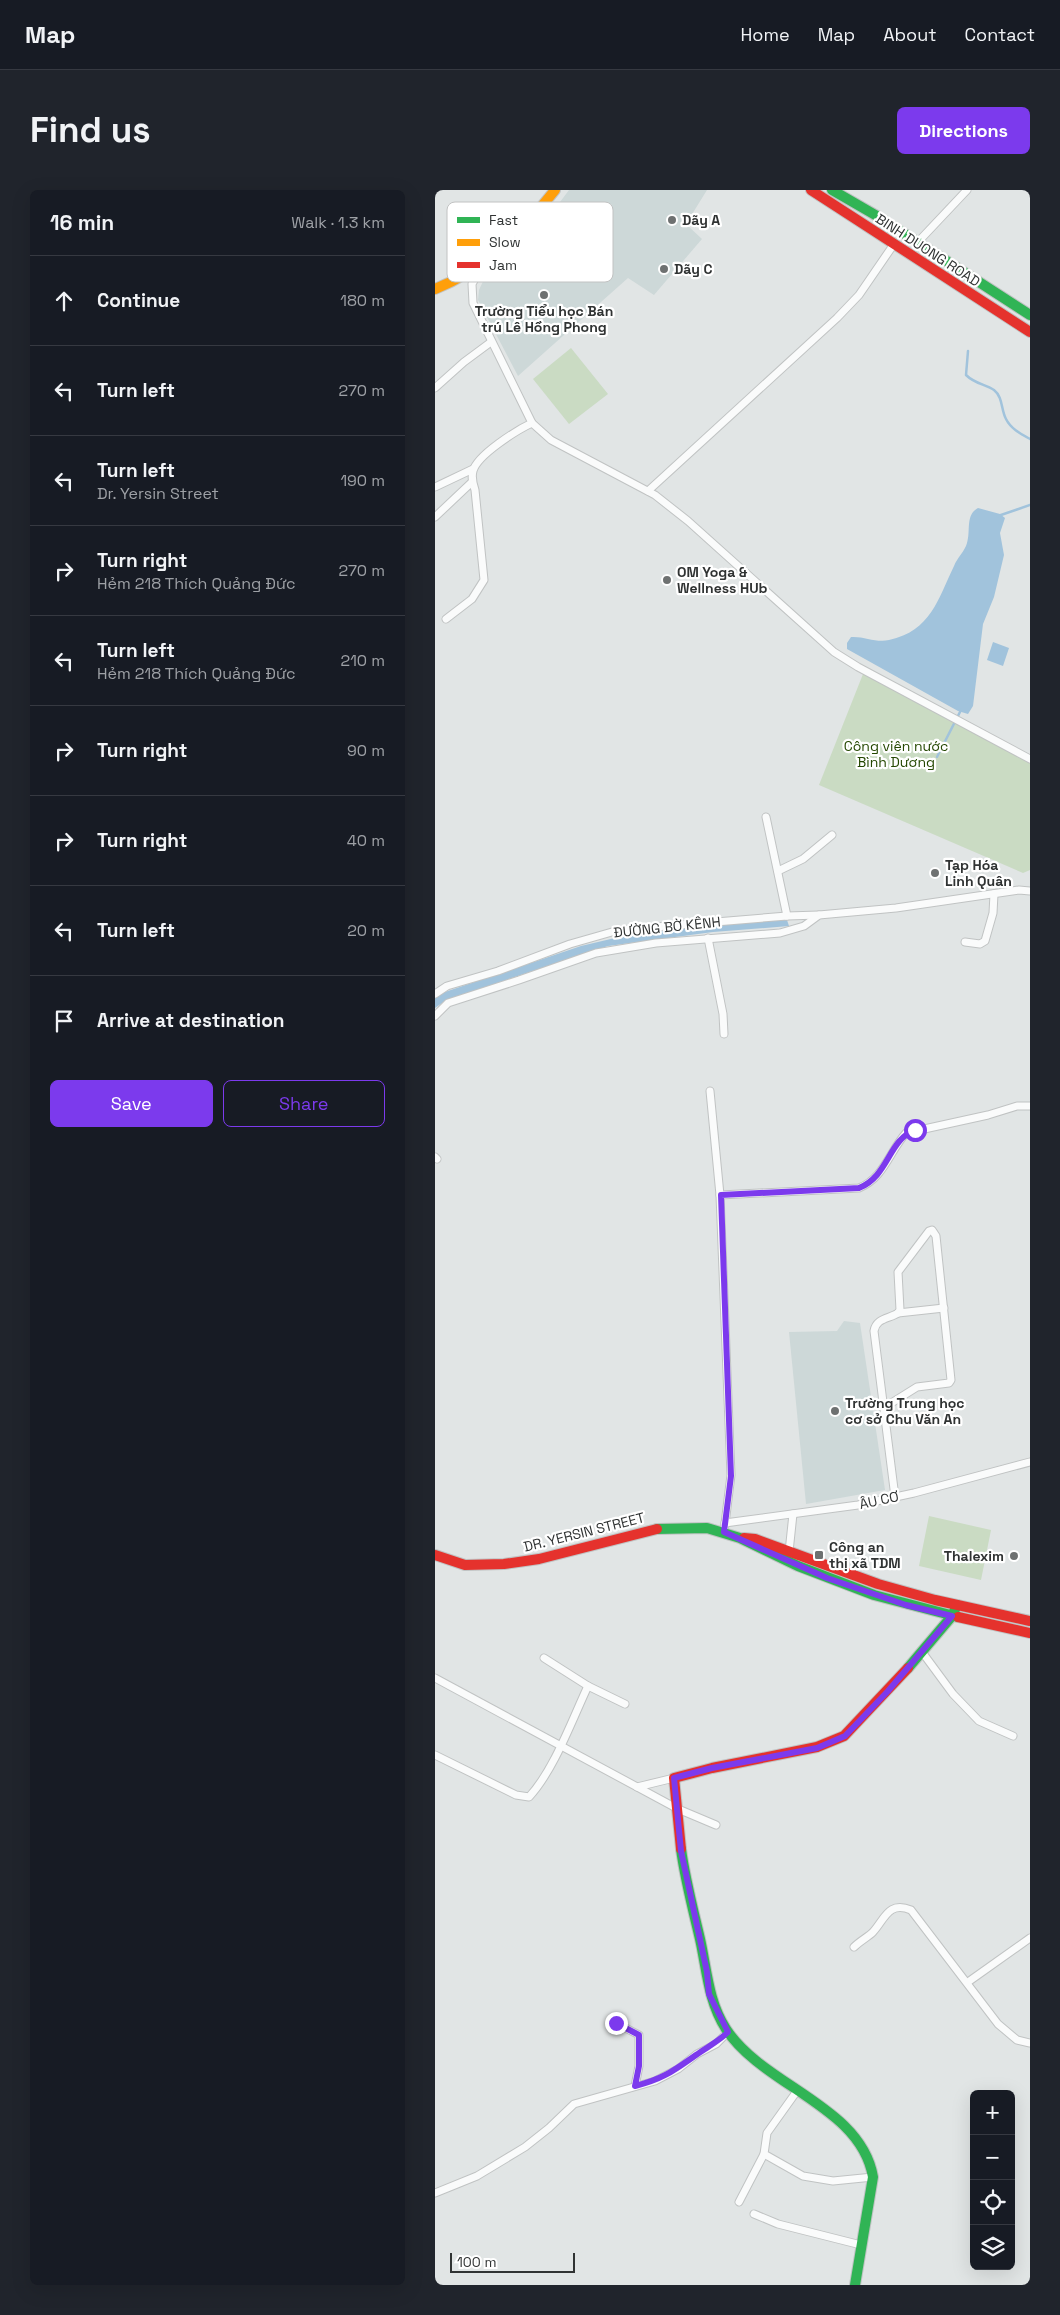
<!DOCTYPE html>
<html lang="en">
<head>
<meta charset="utf-8">
<style>
  :root { --surface:#171b24; --page:#20242c; --text:#f1f3f6; --muted:#9ea1a6; --line:#363941; --accent:#7c3aed }
  body { margin:0; font-family:"Space Grotesk",sans-serif; background:var(--page); color:var(--text) }
  .controls { position:absolute; right:15px; bottom:15px; display:grid; overflow:hidden; border-radius:8px; box-shadow:0 5px 20px #0002 }
  .controls button { width:45px; height:45px; display:grid; place-items:center; padding:0; border:0; border-bottom:1px solid var(--line); background:var(--surface); color:var(--text); font:25px sans-serif }
  .scale { position:absolute; left:15px; bottom:12px; width:125px; box-sizing:border-box; padding-left:5px; border:2px solid #303333; border-top:0; font-size:14px; line-height:18px; white-space:nowrap; color:#303333; -webkit-text-stroke:4px #fff; paint-order:stroke }
  .stop { position:absolute; width:15px; height:15px; margin:-11px; border:4px solid #7c3aed; border-radius:50%; background:#fff }
  .stop.end { background:#7c3aed; border-color:#fff; box-shadow:0 1px 5px #0008 }
  .list { margin:0; padding:0; list-style:none }
  h2 { display:flex; justify-content:space-between; align-items:center; height:65px; margin:0; padding:0 20px; font-size:21px }
  h2 small { font-size:16px; font-weight:400; color:var(--muted) }
  .list li { display:grid; grid-template-columns:32px 1fr auto; gap:15px; align-items:center; box-sizing:border-box; height:90px; padding:0 20px; border-top:1px solid var(--line) }
  .list b { display:block; font-size:19px; white-space:nowrap }
  .list p { margin:0; font-size:16px; white-space:nowrap; color:var(--muted) }
  .list em { font-size:16px; font-style:normal; color:var(--muted) }
  .actions { display:flex; gap:10px; padding:15px 20px }
  .actions a { flex:1; padding:11px 0; border:1px solid var(--accent); border-radius:8px; text-align:center; font-size:18px; color:var(--accent) }
  .actions .main { background:var(--accent); color:#fff }
  .icon { flex:none; width:28px; height:28px; fill:none; stroke:currentColor; stroke-width:2; stroke-linecap:round; stroke-linejoin:round }
  .map { position:relative; flex:none; width:595px; height:2095px; overflow:hidden; border-radius:8px }
  header { display:flex; align-items:center; gap:30px; box-sizing:border-box; height:70px; padding:0 25px; background:var(--surface); border-bottom:1px solid var(--line) }
  header strong { font-size:24px }
  nav { display:flex; gap:28px; margin-inline-start:auto; font-size:18px }
  .intro { display:flex; align-items:center; justify-content:space-between; box-sizing:border-box; height:120px; padding:0 30px }
  h1 { margin:0; font-size:35px }
  .button { padding:12px 22px; border-radius:8px; background:var(--accent); color:#fff; font-size:18px; font-weight:700 }
  main { display:flex; gap:30px; padding:0 30px }
  aside { flex:1; background:var(--surface); border-radius:8px; box-shadow:0 5px 20px #0002 }
  .map>svg:first-child { display:block }
  .built { fill:#cdd8d8 }
  .green { fill:#cadbc3 }
  .water { fill:#a1c3dc }
  .lines { fill:none; stroke-linecap:round; stroke-linejoin:round }
  .stream { stroke:#a1c3dc; stroke-width:2.5 }
  .street-casing { stroke:#c0c3c3; stroke-width:9 }
  .fast-casing { stroke:#c0c3c3; stroke-width:12 }
  .slow-casing { stroke:#c0c3c3; stroke-width:12 }
  .jam-casing { stroke:#c0c3c3; stroke-width:12 }
  .street { stroke:#fafbfb; stroke-width:7 }
  .fast { stroke:#30b455; stroke-width:10 }
  .slow { stroke:#ff9f0a; stroke-width:10 }
  .jam { stroke:#e5322d; stroke-width:10 }
  .route { stroke:#7c3aed; stroke-width:6 }
  .poi-dot { fill:#6e7171; stroke:#fff; stroke-width:2 }
  .labels { text-anchor:middle; stroke-width:4.5; stroke-linejoin:round; paint-order:stroke }
  .poi-label { font-size:14px; font-weight:bold; fill:#303333; stroke:#fff; text-anchor:start }
  .street-label { font-size:14px; fill:#303333; stroke:#fff }
  .park-label { font-size:14px; fill:#244701; stroke:#fff }
  .key { fill:#fff; stroke:#c1c2c2; stroke-width:1 }
  .key-label { font-size:14px; fill:#303333 }
</style>
</head>
<body>
<header>
<strong>Map</strong>
<nav><a>Home</a><a>Map</a><a>About</a><a>Contact</a></nav>
</header>
<div class="intro"><h1>Find us</h1><a class="button">Directions</a></div>
<main>
<aside>
<h2>16 min<small>Walk · 1.3 km</small></h2>
<ul class="list">
<li><svg class="icon" aria-label="ahead" viewBox="0 0 24 24"><path d="M12 20V5M6 11l6-6 6 6"/></svg><div><b>Continue</b></div><em>180 m</em></li>
<li><svg class="icon" aria-label="left" viewBox="0 0 24 24"><path d="M17 20v-9H6M10 6l-5 5 5 5"/></svg><div><b>Turn left</b></div><em>270 m</em></li>
<li><svg class="icon" aria-label="left" viewBox="0 0 24 24"><path d="M17 20v-9H6M10 6l-5 5 5 5"/></svg><div><b>Turn left</b><p>Dr. Yersin Street</p></div><em>190 m</em></li>
<li><svg class="icon" aria-label="right" viewBox="0 0 24 24"><path d="M7 20v-9h11M14 6l5 5-5 5"/></svg><div><b>Turn right</b><p>Hẻm 218 Thích Quảng Đức</p></div><em>270 m</em></li>
<li><svg class="icon" aria-label="left" viewBox="0 0 24 24"><path d="M17 20v-9H6M10 6l-5 5 5 5"/></svg><div><b>Turn left</b><p>Hẻm 218 Thích Quảng Đức</p></div><em>210 m</em></li>
<li><svg class="icon" aria-label="right" viewBox="0 0 24 24"><path d="M7 20v-9h11M14 6l5 5-5 5"/></svg><div><b>Turn right</b></div><em>90 m</em></li>
<li><svg class="icon" aria-label="right" viewBox="0 0 24 24"><path d="M7 20v-9h11M14 6l5 5-5 5"/></svg><div><b>Turn right</b></div><em>40 m</em></li>
<li><svg class="icon" aria-label="left" viewBox="0 0 24 24"><path d="M17 20v-9H6M10 6l-5 5 5 5"/></svg><div><b>Turn left</b></div><em>20 m</em></li>
<li><svg class="icon" aria-label="arrive" viewBox="0 0 24 24"><path d="M6 21V4h12l-3 4 3 4H6"/></svg><div><b>Arrive at destination</b></div></li>
</ul>
<div class="actions"><a class="main">Save</a><a>Share</a></div>
</aside>
<div class="map">
<svg width="595" height="2095" viewBox="0 0 595 2095">
  <rect width="100%" height="100%" fill="#e1e5e5"/>
  <!-- built -->
  <g class="built">
    <polygon points="134,0 272,0 251,34 267,49 219,105 193,88 83,186 43,110 44,100 50,87 110,32"/>
    <polygon points="409,1131 425,1133 450,1300 371,1314 354,1142 402,1141"/>
  </g>
  <!-- green -->
  <g class="green">
    <polygon points="136,158 173,204 134,234 98,189"/>
    <polygon points="430,479 595,573 595,680 588,683 384,595"/>
    <polygon points="494,1326 556,1340 546,1390 484,1376"/>
  </g>
  <!-- water -->
  <g class="water">
    <path d="M543,318L565,324L570,328L565,343L569,365L559,407L548,434L538,516L533,524L523,521L412,459V453L416,447C429,446 441,453 454,450C496,441 503,409 519,376C522,368 530,361 532,353C536,341 530,325 543,318Z"/>
    <polygon points="558,452 574,458 568,476 552,470"/>
    <polygon points="352,730 354,736 278,742 173,756 11,810 0,818 0,808 7,803 146,756 197,744 317,731"/>
  </g>
  <g class="lines">
    <!-- stream -->
    <g class="stream">
      <path d="M533,161L531,185C540,194 550,194 559,200C568,207 566,220 571,229C576,239 586,244 595,249"/>
      <polyline points="563,326 595,315"/>
      <polyline points="502,567 526,520"/>
    </g>
    <!-- street casing -->
    <g class="street-casing">
      <g id="street">
        <polyline points="482,53 532,0"/>
        <polyline points="0,198 29,172 56,152"/>
        <polyline points="97,233 116,250 220,305 253,331 399,462 423,477 595,569"/>
        <polyline points="0,297 38,279"/>
        <polyline points="213,301 402,128 424,105 459,54"/>
        <polyline points="0,327 37,292"/>
        <path d="M11,429L37,409L49,390L40,300C38,294 36,288 38,281C42,265 82,240 97,233L38,113L37,94L47,76"/>
        <polyline points="331,627 352,726"/>
        <polyline points="343,681 368,669 397,645"/>
        <polyline points="273,748 288,824 289,844"/>
        <polyline points="530,752 545,754 550,751 558,723 559,704"/>
        <polyline points="0,804 12,796 63,781 135,754 184,740 352,726 384,725"/>
        <polyline points="0,826 13,813 84,790 161,763 221,753 345,743 369,736 384,725 461,718 584,700 595,701"/>
        <polyline points="275,901 285,1005 296,1285 289,1342"/>
        <polyline points="0,967 2,969"/>
        <path d="M285,1005L424,998C449,988 454,962 471,943L553,925L582,916H595"/>
        <polyline points="463,1123 509,1118"/>
        <path d="M450,1217L482,1197L514,1193L516,1190L501,1046L497,1040L494,1041L463,1082L465,1120L463,1123C454,1129 441,1128 439,1141L460,1307"/>
        <polyline points="290,1333 423,1315 479,1303 595,1272"/>
        <polyline points="354,1362 358,1324"/>
        <polyline points="487,1462 518,1504 544,1531 578,1546"/>
        <polyline points="109,1468 153,1496 190,1514"/>
        <polyline points="0,1488 243,1619 281,1635"/>
        <path d="M0,1565L81,1605L94,1607C119,1580 137,1530 153,1496"/>
        <polyline points="202,1597 239,1588"/>
        <path d="M419,1757C425,1751 433,1747 438,1742C450,1729 453,1711 476,1720L563,1834L582,1850L595,1853"/>
        <polyline points="533,1792 595,1748"/>
        <polyline points="181,1833 204,1845 204,1876 200,1896"/>
        <polyline points="362,1901 332,1943 329,1964 368,1986 398,1991 438,1987"/>
        <polyline points="0,2003 42,1986 90,1957 114,1938 139,1914 220,1891 243,1879 262,1864 281,1854 293,1842"/>
        <polyline points="304,2012 329,1964"/>
        <polyline points="319,2024 343,2034 426,2055"/>
      </g>
    </g>
    <!-- fast casing -->
    <g class="fast-casing">
      <g id="fast">
        <polyline points="397,0 442,26 595,125"/>
        <polyline points="222,1339 272,1338 305,1348 363,1376 439,1405 523,1427"/>
        <polyline points="473,1478 517,1426 522,1415"/>
        <path d="M246,1659C250,1689 258,1719 265,1749C272,1780 273,1811 291,1839C328,1896 426,1916 438,1987L420,2095"/>
      </g>
    </g>
    <!-- slow casing -->
    <g class="slow-casing">
      <path id="slow" d="M0,99C50,79 87,42 120,0"/>
    </g>
    <!-- jam casing -->
    <g class="jam-casing">
      <g id="jam">
        <polyline points="376,0 595,142"/>
        <polyline points="309,1348 320,1349 443,1394 500,1410 595,1431"/>
        <polyline points="0,1365 30,1375 69,1374 104,1369 222,1339"/>
        <polyline points="523,1427 595,1443"/>
        <polyline points="246,1659 239,1588 277,1578 382,1557 409,1546 473,1478"/>
      </g>
    </g>
    <!-- street -->
    <use href="#street" class="street"/>
    <!-- fast -->
    <use href="#fast" class="fast"/>
    <!-- slow -->
    <use href="#slow" class="slow"/>
    <!-- jam -->
    <use href="#jam" class="jam"/>
  </g>
  <g class="lines">
    <!-- route -->
    <path class="route" d="M181,1833L204,1845V1876L200,1896C228,1889 238,1881 261,1865C272,1857 283,1852 293,1842L274,1804L272,1782L246,1661L239,1588L277,1578L382,1558L410,1546L453,1501L517,1426L471,1415L392,1388L289,1342L296,1286L286,1005L424,998C454,986 453,950 480,940"/>
  </g>
  <!-- markers -->
  <g class="poi-dot">
    <circle cx="237" cy="30" r="5"/>
    <circle cx="229" cy="79" r="5"/>
    <circle cx="109" cy="105" r="5"/>
    <circle cx="232" cy="390" r="5"/>
    <circle cx="500" cy="683" r="5"/>
    <circle cx="400" cy="1221" r="5"/>
    <rect x="379" y="1360" width="10" height="10" rx="2.5"/>
    <circle cx="579" cy="1366" r="5"/>
  </g>
  <g class="labels">
    <!-- poi labels -->
    <g class="poi-label">
      <text x="247" y="35">Dãy A</text>
      <text x="239" y="84">Dãy C</text>
      <text x="109" y="126" text-anchor="middle">Trường Tiểu học Bán<tspan x="109" dy="16">trú Lê Hồng Phong</tspan></text>
      <text x="242" y="387">OM Yoga &amp;<tspan x="242" dy="16">Wellness HUb</tspan></text>
      <text x="510" y="680">Tạp Hóa<tspan x="510" dy="16">Linh Quân</tspan></text>
      <text x="410" y="1218">Trường Trung học<tspan x="410" dy="16">cơ sở Chu Văn An</tspan></text>
      <text x="394" y="1362">Công an<tspan x="394" dy="16">thị xã TDM</tspan></text>
      <text x="569" y="1371" text-anchor="end">Thalexim</text>
    </g>
    <!-- street labels -->
    <g class="street-label">
      <text transform="translate(493 60) rotate(33)" y="5">BINH DUONG ROAD</text>
      <text transform="translate(232 737) rotate(-6)" y="5">ĐƯỜNG BỜ KÊNH</text>
      <text transform="translate(444 1310) rotate(-12)" y="5">ÂU CƠ</text>
      <text transform="translate(149 1342) rotate(-14)" y="5">DR. YERSIN STREET</text>
    </g>
    <!-- park labels -->
    <g class="park-label">
      <text x="461" y="561">Công viên nước<tspan x="461" dy="16">Bình Dương</tspan></text>
    </g>
  </g>
  <!-- legend -->
  <rect x="12" y="12" width="166" height="80" rx="8" class="key"/>
  <rect x="22" y="27" width="23" height="6" fill="#30b455"/>
  <rect x="22" y="49" width="23" height="7" fill="#ff9f0a"/>
  <rect x="22" y="72" width="23" height="6" fill="#e5322d"/>
  <g class="key-label">
    <text x="54" y="35">Fast</text>
    <text x="54" y="57">Slow</text>
    <text x="54" y="80">Jam</text>
  </g>
</svg>
<div class="controls">
<button>+</button>
<button>−</button>
<button><svg class="icon" aria-label="locate" viewBox="0 0 24 24"><circle cx="12" cy="12" r="6"/><path d="M12 2v4M12 18v4M2 12h4M18 12h4"/></svg></button>
<button><svg class="icon" aria-label="layers" viewBox="0 0 24 24"><path d="M12 4l9 5-9 5-9-5zM3 14l9 5 9-5"/></svg></button>
</div>
<div class="scale">100 m</div>
<div class="stop" style="left:480px;top:940px"></div>
<div class="stop end" style="left:181px;top:1833px"></div>
</div>
</main>
</body>
</html>
